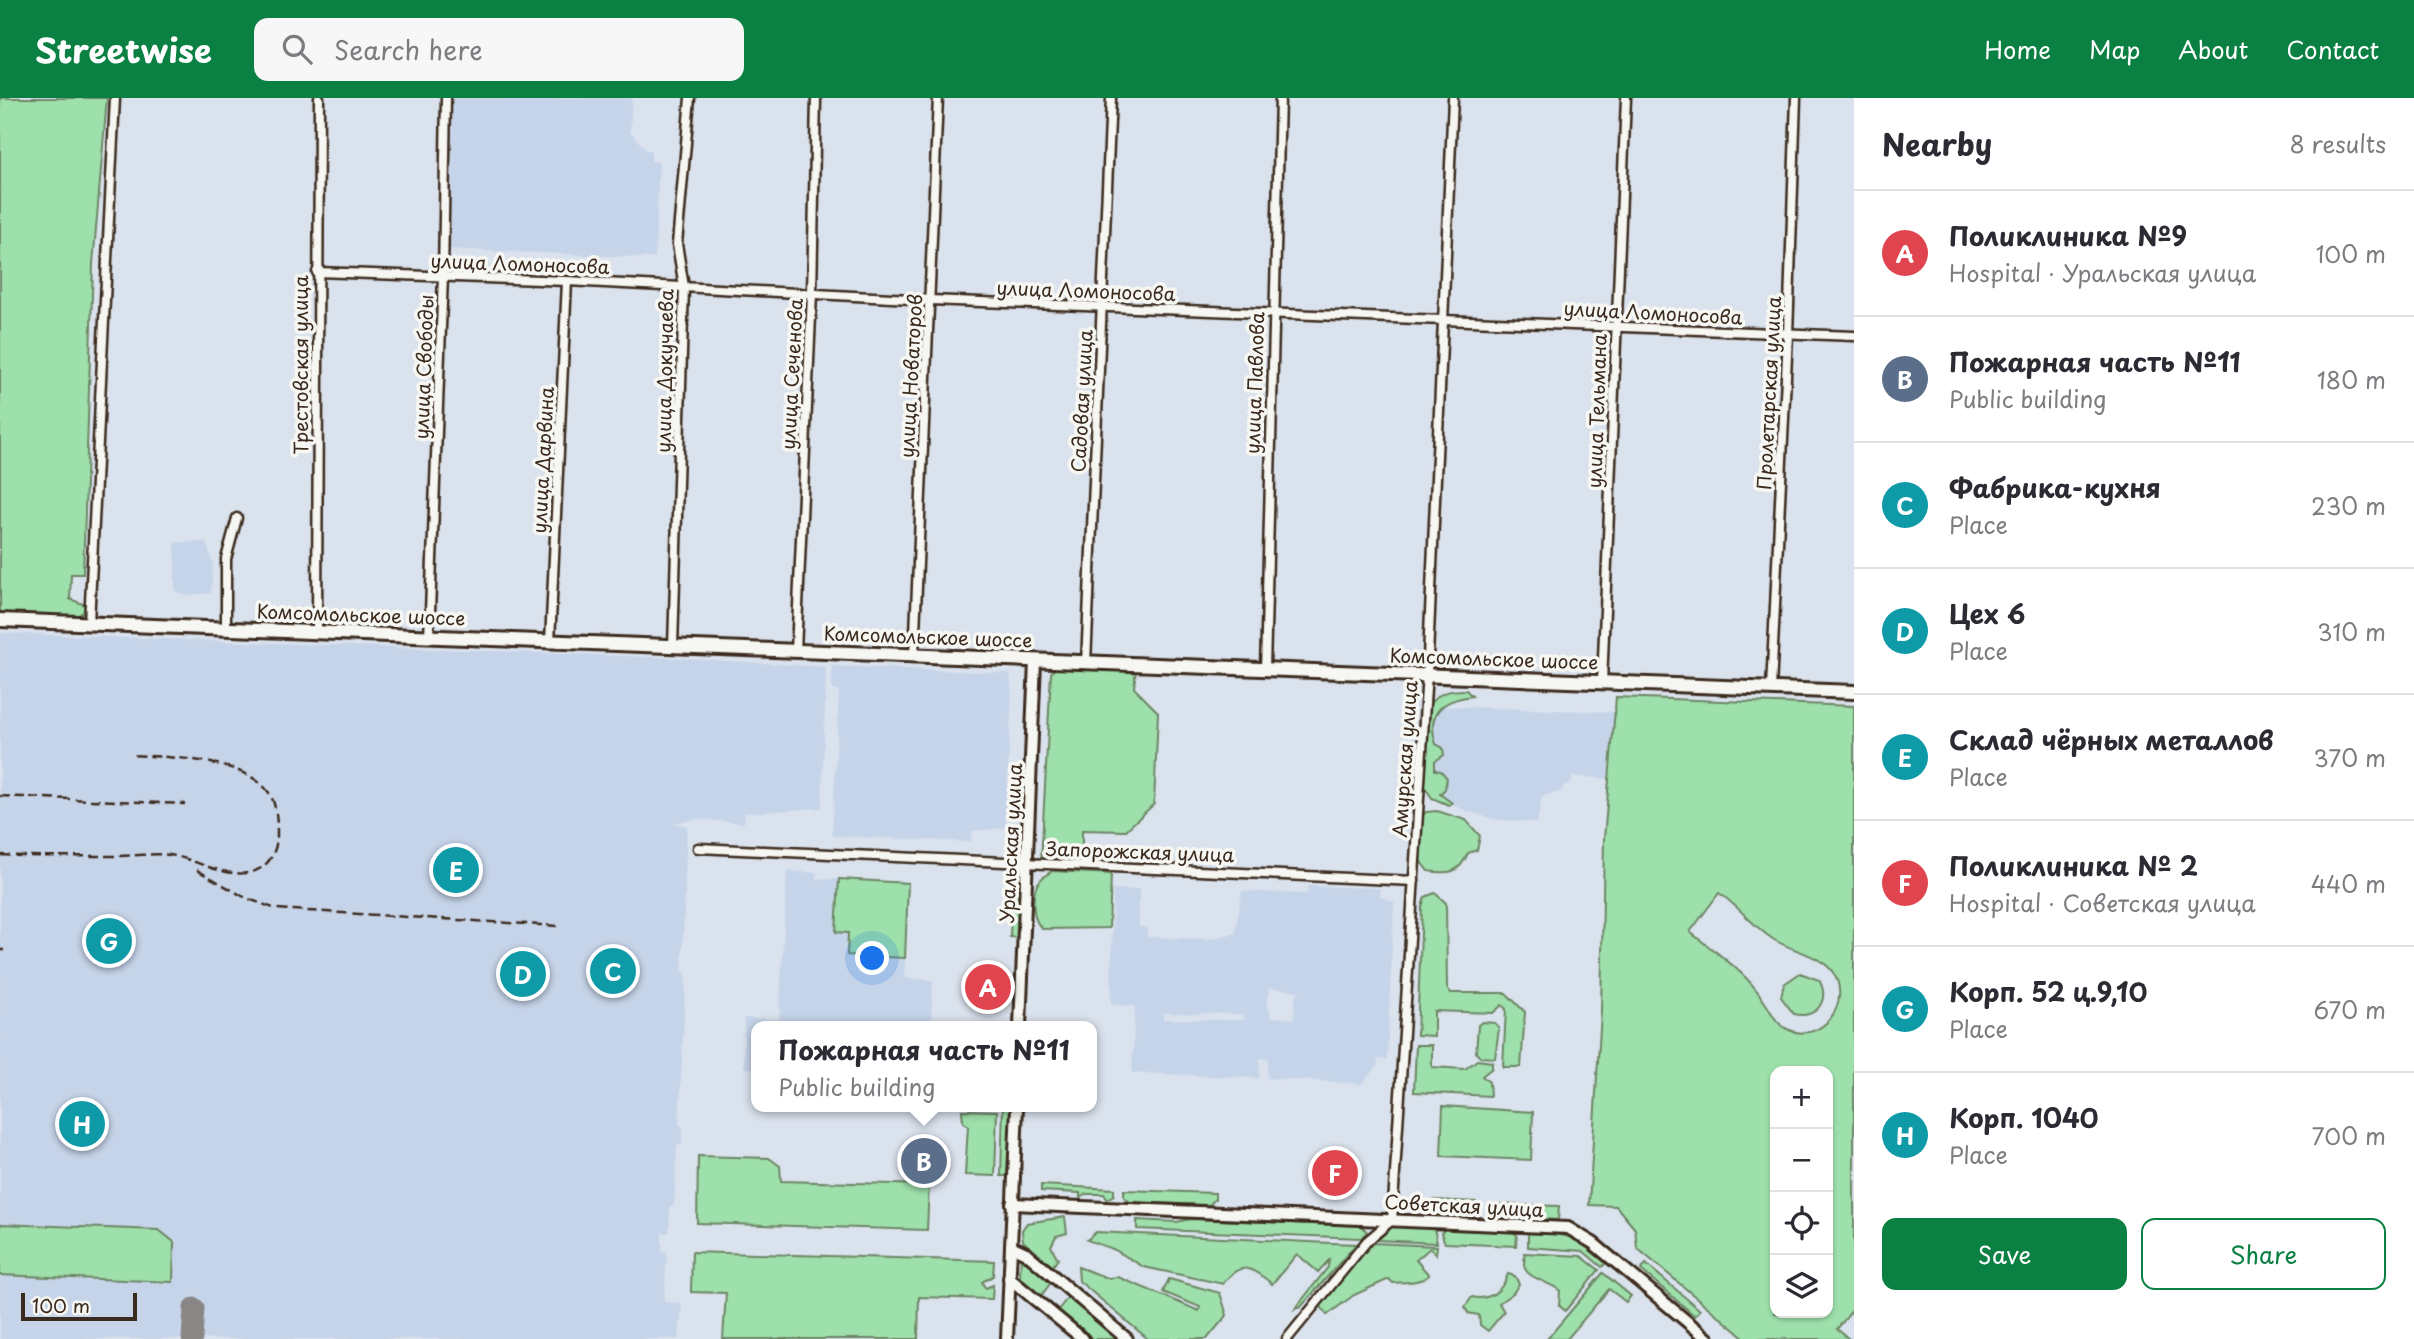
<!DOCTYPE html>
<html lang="en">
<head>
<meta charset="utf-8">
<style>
  :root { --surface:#fff; --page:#f7f7f7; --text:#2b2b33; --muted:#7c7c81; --line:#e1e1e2; --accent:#0b8043 }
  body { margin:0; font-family:"Playpen Sans",sans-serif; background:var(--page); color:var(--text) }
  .controls { position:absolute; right:21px; bottom:21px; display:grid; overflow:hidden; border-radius:14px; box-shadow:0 2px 5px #0004 }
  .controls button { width:63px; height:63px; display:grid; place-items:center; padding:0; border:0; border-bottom:2px solid var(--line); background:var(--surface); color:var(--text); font:35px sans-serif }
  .scale { position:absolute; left:21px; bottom:18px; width:116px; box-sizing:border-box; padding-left:7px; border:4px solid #3b2a1e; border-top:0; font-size:19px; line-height:24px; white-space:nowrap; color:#3b2a1e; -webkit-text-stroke:5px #f6f6f2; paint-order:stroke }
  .you { position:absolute; left:873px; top:861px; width:24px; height:24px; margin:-18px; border:5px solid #fff; border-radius:50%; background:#1a73e8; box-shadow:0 0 0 10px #1a73e833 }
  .badge { display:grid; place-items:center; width:46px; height:46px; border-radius:50%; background:var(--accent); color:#fff; font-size:23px; font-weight:700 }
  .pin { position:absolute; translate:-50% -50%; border:4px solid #fff; box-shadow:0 2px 7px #0006 }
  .popup { position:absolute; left:751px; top:923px; width:346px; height:91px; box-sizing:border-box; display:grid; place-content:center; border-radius:14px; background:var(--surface); filter:drop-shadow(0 2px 5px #0005); font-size:23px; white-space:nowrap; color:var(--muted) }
  .popup b { font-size:26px; color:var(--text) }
  .popup::after { content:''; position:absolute; left:50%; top:100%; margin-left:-14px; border:14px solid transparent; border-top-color:var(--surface) }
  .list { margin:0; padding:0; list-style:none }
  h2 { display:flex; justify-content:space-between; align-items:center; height:91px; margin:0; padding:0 28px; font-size:30px }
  h2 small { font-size:23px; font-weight:400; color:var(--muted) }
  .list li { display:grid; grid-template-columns:46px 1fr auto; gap:21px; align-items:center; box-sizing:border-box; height:126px; padding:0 28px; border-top:2px solid var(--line) }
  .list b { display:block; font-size:26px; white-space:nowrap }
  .list p { margin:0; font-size:23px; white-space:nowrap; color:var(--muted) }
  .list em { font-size:23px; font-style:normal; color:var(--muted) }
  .actions { display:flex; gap:14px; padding:21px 28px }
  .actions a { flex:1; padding:16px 0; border:2px solid var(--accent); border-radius:14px; text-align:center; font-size:24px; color:var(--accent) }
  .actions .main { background:var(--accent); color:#fff }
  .icon { flex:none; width:38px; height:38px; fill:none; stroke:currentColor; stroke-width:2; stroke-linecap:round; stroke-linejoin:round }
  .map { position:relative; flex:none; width:1854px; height:1241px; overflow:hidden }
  header { display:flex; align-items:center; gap:42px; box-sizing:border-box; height:98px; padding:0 35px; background:var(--accent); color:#fff }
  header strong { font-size:33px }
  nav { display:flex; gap:38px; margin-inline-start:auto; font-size:24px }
  .search { width:490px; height:63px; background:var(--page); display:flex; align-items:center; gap:18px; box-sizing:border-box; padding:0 24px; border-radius:14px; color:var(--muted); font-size:26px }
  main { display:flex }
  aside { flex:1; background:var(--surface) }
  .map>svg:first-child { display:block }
  .built { fill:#c6d4e9; fill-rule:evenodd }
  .green { fill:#9ee0ab; stroke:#6c8564; stroke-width:2; fill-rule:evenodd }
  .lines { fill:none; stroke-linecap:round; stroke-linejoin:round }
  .taxiway { stroke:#8a8686; stroke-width:21 }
  .minor-casing { stroke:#3b2a1e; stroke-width:13 }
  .tertiary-casing { stroke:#3b2a1e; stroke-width:16 }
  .secondary-casing { stroke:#3b2a1e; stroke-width:18 }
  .minor { stroke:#f6f6f2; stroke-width:8 }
  .tertiary { stroke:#f6f6f2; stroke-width:10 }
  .secondary { stroke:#f6f6f2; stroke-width:12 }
  .rail { stroke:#3b2a1e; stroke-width:2.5; stroke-dasharray:10 5; stroke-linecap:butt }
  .labels { text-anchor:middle; stroke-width:7; stroke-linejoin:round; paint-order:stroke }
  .street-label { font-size:19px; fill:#3b2a1e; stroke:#f6f6f2 }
</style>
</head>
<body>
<header>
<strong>Streetwise</strong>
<div class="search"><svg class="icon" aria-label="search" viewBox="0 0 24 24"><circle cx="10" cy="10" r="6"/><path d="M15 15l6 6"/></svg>Search here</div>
<nav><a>Home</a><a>Map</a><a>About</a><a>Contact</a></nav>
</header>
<main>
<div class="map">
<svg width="1854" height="1241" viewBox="0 0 1854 1241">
  <rect width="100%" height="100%" fill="#dae2ed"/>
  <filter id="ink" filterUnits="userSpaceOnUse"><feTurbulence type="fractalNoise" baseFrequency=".0143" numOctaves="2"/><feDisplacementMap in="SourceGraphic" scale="14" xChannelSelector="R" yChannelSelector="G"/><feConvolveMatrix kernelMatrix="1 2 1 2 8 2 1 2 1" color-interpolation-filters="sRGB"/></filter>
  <g filter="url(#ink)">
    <!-- built -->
    <g class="built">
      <polygon points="448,0 632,0 630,33 646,52 651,52 651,63 659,64 655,160 445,151"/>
      <polygon points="175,444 206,444 213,465 211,495 188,497 175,494"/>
      <polygon points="0,535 679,560 826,569 822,710 745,715 744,725 698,721 673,725 687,728 682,873 686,874 679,1027 683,1028 682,1047 677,1047 674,1108 670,1108 669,1135 662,1135 662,1153 667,1154 664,1204 682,1205 679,1241 0,1241"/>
      <polygon points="832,568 1010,575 1012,596 1005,730 972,733 971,744 832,738 839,593 832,592"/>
      <polygon points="1435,608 1614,614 1608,681 1572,678 1572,685 1563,688 1562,693 1542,698 1537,725 1493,721 1461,711 1431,691"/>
      <polygon points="787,773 817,775 817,781 839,781 837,833 848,834 847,857 905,860 904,880 933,882 931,928 756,928 756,970 744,970 744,920 779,922"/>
      <path d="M1308,788L1380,790V799L1394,804L1387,962L1378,961L1377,969L1361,986L1267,980L1268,961L1260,960L1259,980L1132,975L1135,908L1111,907L1113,792L1139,791V829H1147V839L1209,841L1235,835L1242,793L1307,796ZM1269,890L1299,893L1295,899L1294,921L1270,919V912L1267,911ZM1163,915L1242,916L1245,922L1163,921Z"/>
    </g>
    <!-- green -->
    <g class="green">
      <polygon points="0,0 107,0 93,166 83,476 71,476 70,501 85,507 84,513 75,520 0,517"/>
      <polygon points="1058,567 1136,571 1134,590 1158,614 1154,706 1125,733 1082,732 1082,753 1121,755 1120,766 1041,763 1051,575"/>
      <path d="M1466,592L1472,598C1442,602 1426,614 1436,646L1443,650L1444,657L1435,663V672L1441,673L1447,680L1445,691L1440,696L1452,705L1449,707L1432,700L1424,688L1427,609C1438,594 1449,592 1466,592Z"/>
      <path d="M1616,599L1854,608V1210L1837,1231L1849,1241H1746L1637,1150L1635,1131L1616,1108L1589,1107L1601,914L1604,741ZM1719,795C1739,808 1755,831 1776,843C1794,853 1819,857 1832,873C1854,903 1822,948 1787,931C1774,924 1772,914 1764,903C1747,874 1716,855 1690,834ZM1775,973H1828V1215H1775Z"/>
      <path d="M1437,713L1466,722L1480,738L1477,752L1468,755C1459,776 1449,776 1428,773L1418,760L1420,720L1426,714Z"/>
      <polygon points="1013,770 1021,776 1021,840 1010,839"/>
      <path d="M1052,773L1111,776L1109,830L1043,831C1032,824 1032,801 1036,789C1039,781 1046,777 1052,773Z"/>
      <polygon points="839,781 908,785 905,860 847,857 848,835 836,834"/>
      <polygon points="1435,795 1446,805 1447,890 1451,895 1506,895 1525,914 1521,969 1503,969 1506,911 1502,907 1493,915 1434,913 1434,938 1417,937 1422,809 1425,799"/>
      <path d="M1800,875L1819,882C1831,902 1816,922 1794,916L1781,899L1784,886Z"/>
      <polygon points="1482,924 1495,925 1499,930 1495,960 1480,959 1476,955 1478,927"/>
      <polygon points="1416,947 1432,947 1432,969 1465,971 1477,962 1492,964 1492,970 1482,978 1489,984 1490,998 1414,994"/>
      <polygon points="1443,1008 1533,1014 1531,1062 1441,1058"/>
      <polygon points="1003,1009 1013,1009 1011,1078 1001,1078"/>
      <polygon points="962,1012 997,1013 995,1078 965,1077 968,1028 963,1024"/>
      <polygon points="698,1058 769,1060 780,1068 781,1083 929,1087 927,1132 697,1125"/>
      <polygon points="1041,1087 1114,1091 1114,1097 1107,1101 1104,1096 1086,1096 1080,1100 1080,1095 1041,1093"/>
      <polygon points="1124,1092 1215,1095 1215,1101 1209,1107 1130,1104 1124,1099"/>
      <polygon points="1434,1102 1476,1104 1477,1115 1469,1120 1433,1117"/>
      <polygon points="1496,1106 1559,1108 1558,1122 1520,1120 1512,1114 1496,1114"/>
      <polygon points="1065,1119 1067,1135 1056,1138 1051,1148 1058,1161 1052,1169 1023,1143 1022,1132 1027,1125"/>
      <polygon points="1190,1121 1362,1128 1367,1134 1361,1140 1137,1131 1137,1122 1177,1124"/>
      <polygon points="0,1126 159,1132 174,1144 173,1184 0,1177"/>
      <polygon points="1392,1128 1434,1129 1437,1145 1378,1142"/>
      <polygon points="1446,1130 1512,1133 1517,1137 1516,1148 1445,1145 1441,1135"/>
      <path d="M1096,1134L1330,1145L1356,1146L1301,1209L1295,1211L1328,1169L1329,1162L1318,1174L1297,1156L1272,1186C1252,1169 1240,1162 1223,1186L1144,1169L1115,1152L1087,1142Z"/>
      <path d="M1528,1135C1571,1135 1573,1138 1606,1165L1602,1169L1583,1153L1528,1149Z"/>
      <path d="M1372,1145L1437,1148L1436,1156L1430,1150L1416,1162L1429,1177C1421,1185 1404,1184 1393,1185L1389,1181L1354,1197L1327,1217L1320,1207Z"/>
      <polygon points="692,1154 994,1163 993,1178 982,1184 985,1190 993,1187 992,1201 919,1199 918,1241 723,1241 726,1195 691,1194"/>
      <path d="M1524,1155L1581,1158L1599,1172L1565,1213L1559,1207L1560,1193C1552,1184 1524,1181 1524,1166C1524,1163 1525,1159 1524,1155Z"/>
      <polygon points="1021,1160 1025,1160 1052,1183 1041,1198 1020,1180"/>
      <polygon points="1646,1166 1700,1212 1695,1218 1641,1172"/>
      <polygon points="1078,1169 1108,1180 1118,1179 1199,1213 1200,1209 1163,1194 1169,1181 1220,1195 1227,1217 1207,1241 1148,1241 1079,1183"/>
      <polygon points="1603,1175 1631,1198 1626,1204 1609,1191 1567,1241 1547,1241"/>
      <path d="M1508,1176L1515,1178L1519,1186L1513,1195L1499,1205L1504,1214L1488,1233L1480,1227L1479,1217L1468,1215L1465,1209L1472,1199C1490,1203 1502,1193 1508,1176Z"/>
      <polygon points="1069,1198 1120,1241 1092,1241 1058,1212"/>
    </g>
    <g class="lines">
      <!-- taxiway -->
      <polyline class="taxiway" points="192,1241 194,1210"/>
      <!-- minor casing -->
      <g class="minor-casing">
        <g id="minor">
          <polyline points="317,174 567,183 930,202 1854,238"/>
          <polyline points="89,525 115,0"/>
          <polyline points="226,531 226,461 237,420"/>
          <polyline points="317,534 319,0"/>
          <polyline points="429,539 443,178 446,0"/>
          <polyline points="550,544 567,183"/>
          <polyline points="673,549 684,189 677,146 690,0"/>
          <polyline points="796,553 812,196 816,0"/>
          <polyline points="914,558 938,0"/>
          <polyline points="1086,565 1111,0"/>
          <polyline points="1265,572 1280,0"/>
          <polyline points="1602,585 1626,0"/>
          <polyline points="1771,591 1788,237 1796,0"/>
          <polyline points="698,750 1414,783"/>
          <polyline points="1287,1241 1367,1143 1392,1122 1428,559 1453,0"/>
        </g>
      </g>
      <!-- tertiary casing -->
      <g class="tertiary-casing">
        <g id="tertiary">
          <polyline points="1020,928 1035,563"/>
          <polyline points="1012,1106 1568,1130 1593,1145 1708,1241"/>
          <polyline points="1011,1148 1026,1155 1127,1241"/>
          <polyline points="1009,1180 1083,1241"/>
          <polyline points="1007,1241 1017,1009"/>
        </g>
      </g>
      <!-- secondary casing -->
      <g class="secondary-casing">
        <polyline id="secondary" points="0,522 1854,594"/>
      </g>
      <!-- minor -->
      <use href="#minor" class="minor"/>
      <!-- tertiary -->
      <use href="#tertiary" class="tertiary"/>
      <!-- secondary -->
      <use href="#secondary" class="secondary"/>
      <!-- rail -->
      <g class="rail">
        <polyline points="0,698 185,706"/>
        <path d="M0,757C39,759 78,758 117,758C134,758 153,755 170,757C197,761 230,784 257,772C271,766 277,751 277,737C277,722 277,703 266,691C239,660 168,659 130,657"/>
        <polyline points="197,772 246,800 276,811 559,828"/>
        <polyline points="0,852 4,852"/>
      </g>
    </g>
  </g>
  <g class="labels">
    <!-- street labels -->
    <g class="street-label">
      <text transform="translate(520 166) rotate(2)" y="7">улица Ломоносова</text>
      <text transform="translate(1086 193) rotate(2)" y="7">улица Ломоносова</text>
      <text transform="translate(1653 215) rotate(3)" y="7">улица Ломоносова</text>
      <text transform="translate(301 267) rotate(-90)" y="7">Трестовская улица</text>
      <text transform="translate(424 269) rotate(-88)" y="7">улица Свободы</text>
      <text transform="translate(665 273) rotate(-89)" y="7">улица Докучаева</text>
      <text transform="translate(792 276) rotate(-87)" y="7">улица Сеченова</text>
      <text transform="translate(911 278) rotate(-87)" y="7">улица Новаторов</text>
      <text transform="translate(1255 285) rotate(-88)" y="7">улица Павлова</text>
      <text transform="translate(1769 295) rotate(-87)" y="7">Пролетарская улица</text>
      <text transform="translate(1082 303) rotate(-87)" y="7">Садовая улица</text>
      <text transform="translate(1597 313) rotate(-88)" y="7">улица Тельмана</text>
      <text transform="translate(543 362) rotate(-87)" y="7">улица Дарвина</text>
      <text transform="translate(361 517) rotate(2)" y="7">Комсомольское шоссе</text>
      <text transform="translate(928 539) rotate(2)" y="7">Комсомольское шоссе</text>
      <text transform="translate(1494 561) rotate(2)" y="7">Комсомольское шоссе</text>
      <text transform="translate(1405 661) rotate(-86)" y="7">Амурская улица</text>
      <text transform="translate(1011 745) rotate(-87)" y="7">Уральская улица</text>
      <text transform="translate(1140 754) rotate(2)" y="7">Запорожская улица</text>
      <text transform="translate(1464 1108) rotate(3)" y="7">Советская улица</text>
    </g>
  </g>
</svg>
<div class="controls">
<button>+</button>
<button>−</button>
<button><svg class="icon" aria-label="locate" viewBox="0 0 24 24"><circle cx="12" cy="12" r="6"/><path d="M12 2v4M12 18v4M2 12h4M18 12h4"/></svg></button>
<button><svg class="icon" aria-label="layers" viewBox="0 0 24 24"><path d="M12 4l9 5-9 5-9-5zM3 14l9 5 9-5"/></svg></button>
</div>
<div class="scale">100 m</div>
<div class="you"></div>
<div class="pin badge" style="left:988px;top:889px;background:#e0444e">A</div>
<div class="pin badge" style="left:924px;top:1063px;background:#5c6f8a">B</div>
<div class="popup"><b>Пожарная часть №11</b>Public building</div>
<div class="pin badge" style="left:613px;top:873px;background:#0f9aa8">C</div>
<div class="pin badge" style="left:523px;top:876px;background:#0f9aa8">D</div>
<div class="pin badge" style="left:456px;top:772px;background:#0f9aa8">E</div>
<div class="pin badge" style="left:1335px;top:1075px;background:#e0444e">F</div>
<div class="pin badge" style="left:109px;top:843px;background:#0f9aa8">G</div>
<div class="pin badge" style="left:82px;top:1026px;background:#0f9aa8">H</div>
</div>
<aside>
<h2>Nearby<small>8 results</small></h2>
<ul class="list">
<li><span class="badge" style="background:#e0444e">A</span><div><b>Поликлиника №9</b><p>Hospital · Уральская улица</p></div><em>100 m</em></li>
<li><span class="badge" style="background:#5c6f8a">B</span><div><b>Пожарная часть №11</b><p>Public building</p></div><em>180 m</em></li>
<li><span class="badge" style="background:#0f9aa8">C</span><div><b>Фабрика-кухня</b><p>Place</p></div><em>230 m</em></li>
<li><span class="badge" style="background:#0f9aa8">D</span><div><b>Цех 6</b><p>Place</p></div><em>310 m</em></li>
<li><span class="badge" style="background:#0f9aa8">E</span><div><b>Склад чёрных металлов</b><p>Place</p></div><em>370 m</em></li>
<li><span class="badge" style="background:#e0444e">F</span><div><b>Поликлиника № 2</b><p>Hospital · Советская улица</p></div><em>440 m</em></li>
<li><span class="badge" style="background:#0f9aa8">G</span><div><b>Корп. 52 ц.9,10</b><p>Place</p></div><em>670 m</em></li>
<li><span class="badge" style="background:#0f9aa8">H</span><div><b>Корп. 1040</b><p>Place</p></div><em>700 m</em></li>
</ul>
<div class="actions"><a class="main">Save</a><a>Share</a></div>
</aside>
</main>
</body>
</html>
